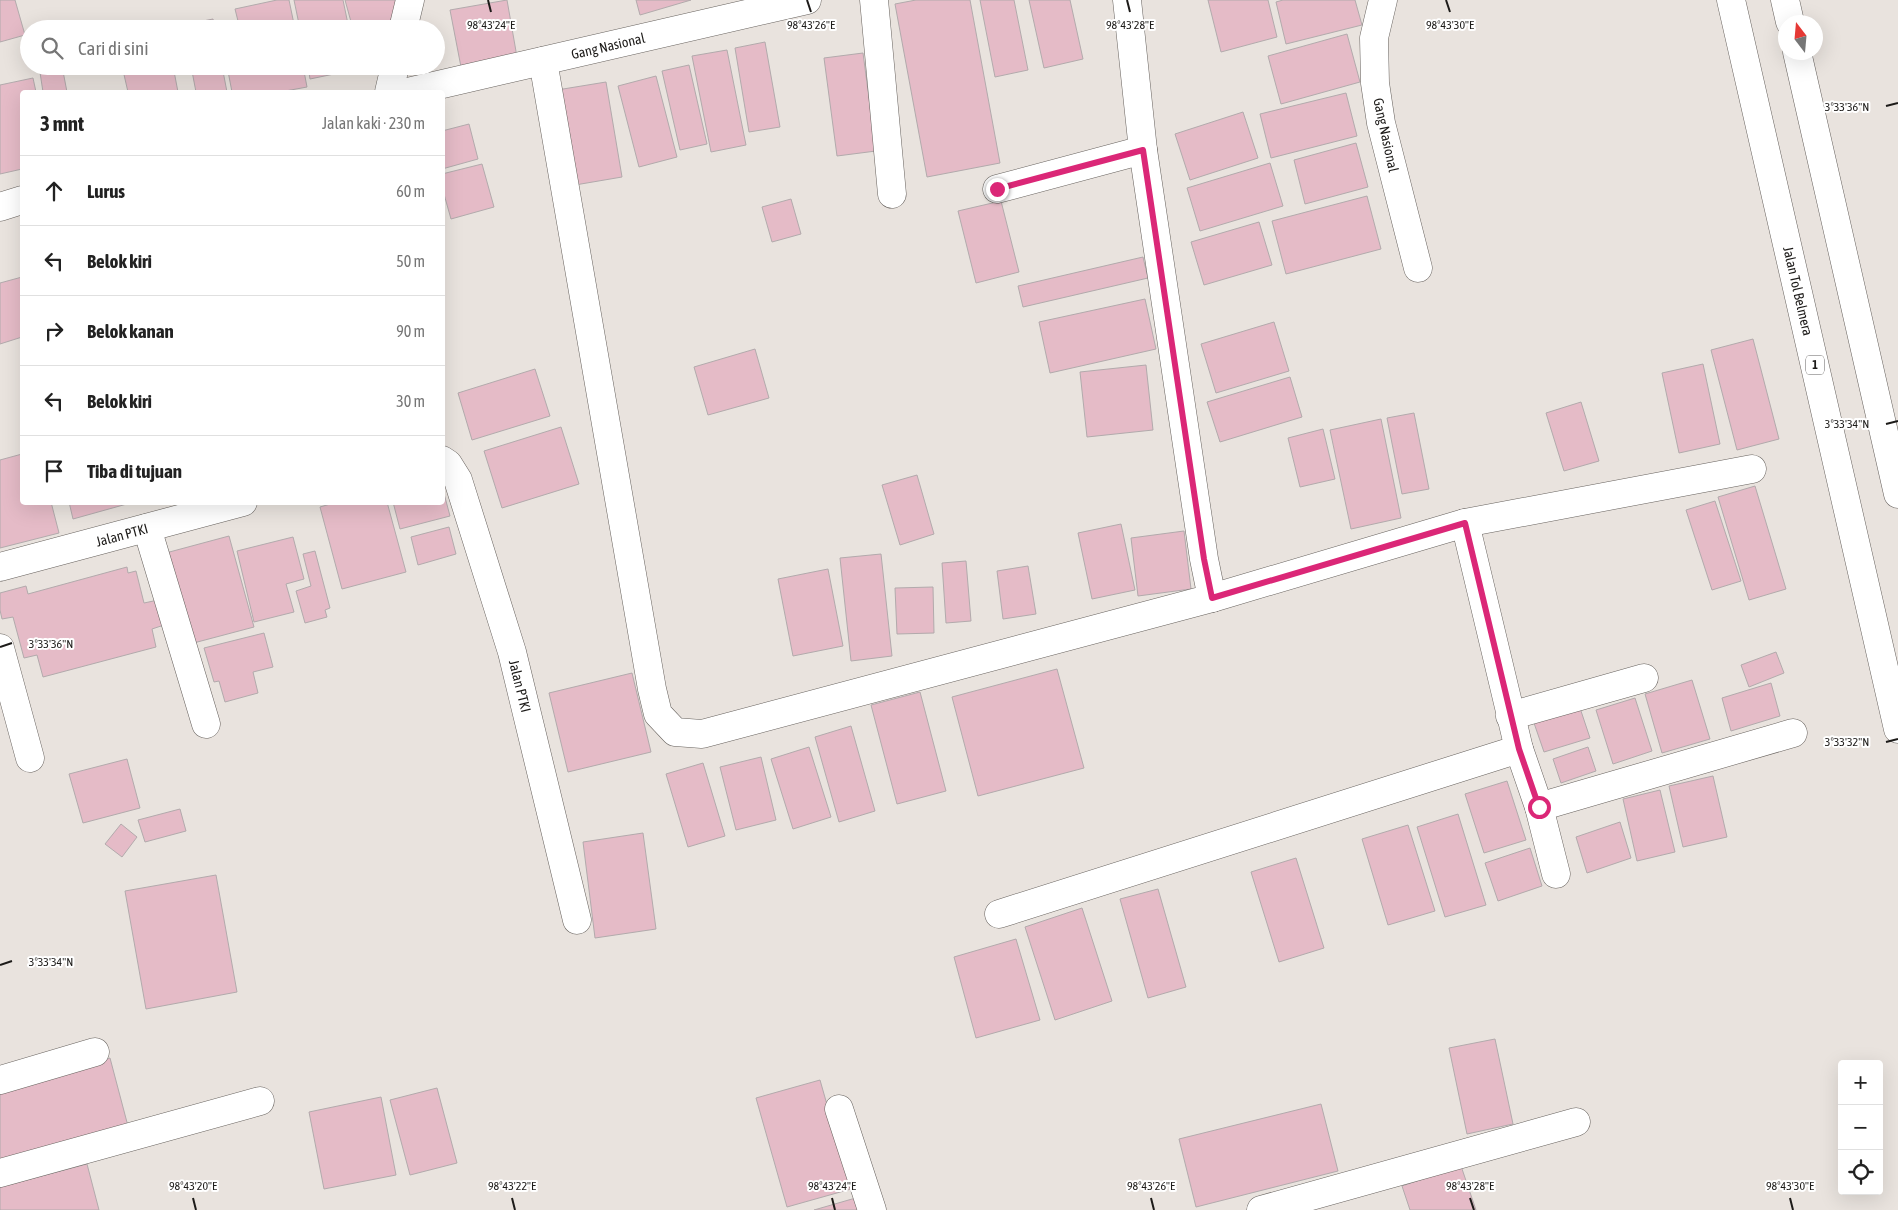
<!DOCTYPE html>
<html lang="id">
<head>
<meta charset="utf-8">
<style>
  :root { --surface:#fff; --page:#f2f2f2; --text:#222; --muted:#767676; --line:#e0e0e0 }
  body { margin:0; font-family:"Asap Condensed",sans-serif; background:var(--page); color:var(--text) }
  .controls { position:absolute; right:15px; bottom:15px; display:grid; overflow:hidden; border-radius:5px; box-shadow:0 5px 20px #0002 }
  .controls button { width:45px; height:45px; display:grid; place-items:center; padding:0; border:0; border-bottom:1px solid var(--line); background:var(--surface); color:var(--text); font:25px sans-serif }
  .compass { position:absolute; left:1778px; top:15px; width:45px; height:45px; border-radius:50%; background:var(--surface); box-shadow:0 5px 20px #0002; rotate:344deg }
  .stop { position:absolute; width:15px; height:15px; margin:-11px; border:4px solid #db2777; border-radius:50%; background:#fff }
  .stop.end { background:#db2777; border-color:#fff; box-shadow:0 1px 5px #0008 }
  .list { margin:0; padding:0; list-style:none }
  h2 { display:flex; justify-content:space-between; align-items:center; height:65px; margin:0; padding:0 20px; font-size:21px }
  h2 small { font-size:16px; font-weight:400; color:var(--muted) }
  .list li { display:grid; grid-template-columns:32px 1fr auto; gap:15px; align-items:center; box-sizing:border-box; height:70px; padding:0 20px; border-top:1px solid var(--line) }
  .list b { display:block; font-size:19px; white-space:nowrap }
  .list em { font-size:16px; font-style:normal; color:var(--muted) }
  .icon { flex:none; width:28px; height:28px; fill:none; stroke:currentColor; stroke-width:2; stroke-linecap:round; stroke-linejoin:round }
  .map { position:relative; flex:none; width:1898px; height:1210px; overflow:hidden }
  .search { position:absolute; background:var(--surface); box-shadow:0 5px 20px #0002; left:20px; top:20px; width:425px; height:55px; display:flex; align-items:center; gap:12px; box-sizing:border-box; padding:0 18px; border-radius:28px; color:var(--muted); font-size:19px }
  .panel { position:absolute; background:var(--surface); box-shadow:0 5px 20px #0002; left:20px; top:90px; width:425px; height:415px; border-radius:5px }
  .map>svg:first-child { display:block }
  .building { fill:#e5bbc7; stroke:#b2aaac }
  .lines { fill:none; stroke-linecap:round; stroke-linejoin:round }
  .minor-casing { stroke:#67625e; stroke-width:29 }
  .highway-casing { stroke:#67625e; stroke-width:29 }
  .minor { stroke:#fff; stroke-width:28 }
  .highway { stroke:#fff; stroke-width:28 }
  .route { stroke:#db2777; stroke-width:6 }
  .ticks { fill:none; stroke:#1d1b19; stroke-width:2 }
  .labels { text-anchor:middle; stroke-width:4; stroke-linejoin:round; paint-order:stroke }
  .shield { fill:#fff; stroke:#615f5e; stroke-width:1 }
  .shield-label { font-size:12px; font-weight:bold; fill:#1d1b19 }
  .street-label { font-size:14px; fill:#1d1b19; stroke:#fff }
  .ticks-label { font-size:12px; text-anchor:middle; fill:#1d1b19; stroke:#fff; stroke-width:4; stroke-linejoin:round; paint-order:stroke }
</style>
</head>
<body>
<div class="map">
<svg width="1898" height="1210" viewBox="0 0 1898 1210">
  <rect width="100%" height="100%" fill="#e9e3de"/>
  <!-- building -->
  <g class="building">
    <polygon points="0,0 15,0 25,35 0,42"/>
    <polygon points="277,0 289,0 295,29 240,29 235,9"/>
    <polygon points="294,0 343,0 349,29 300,29"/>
    <polygon points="345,0 395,0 400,18 385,23 387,29 353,29"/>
    <polygon points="507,0 517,57 461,67 450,10"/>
    <polygon points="636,0 691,0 640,15"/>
    <polygon points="916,0 970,0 1000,163 927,177 895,4"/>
    <polygon points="980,0 1014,0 1028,70 995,77"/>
    <polygon points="1029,0 1070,0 1083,59 1044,68"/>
    <polygon points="1208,0 1268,0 1277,37 1221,52"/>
    <polygon points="1283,0 1355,0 1362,25 1286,44 1276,2"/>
    <polygon points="213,19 215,29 184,29 183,25"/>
    <polygon points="165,25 166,29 146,29"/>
    <polygon points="1347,34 1360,82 1281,104 1268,56"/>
    <polygon points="765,42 780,127 749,132 735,48"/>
    <polygon points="727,50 746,145 711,152 692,56"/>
    <polygon points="863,53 876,151 837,156 824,58"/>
    <polygon points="689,65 707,144 680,150 662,71"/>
    <polygon points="39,66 62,66 67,92 43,92"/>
    <polygon points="122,66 173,66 178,92 128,92"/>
    <polygon points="191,66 222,66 227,92 196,92"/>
    <polygon points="227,66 303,66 307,87 280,92 232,92"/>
    <polygon points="308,66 357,66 358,69 310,79"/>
    <polygon points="656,76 677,157 639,167 618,86"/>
    <polygon points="33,78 36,92 22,92 22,169 0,174 0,85"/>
    <polygon points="606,82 622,177 575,185 557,90"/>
    <polygon points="1346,93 1357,136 1271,158 1260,114"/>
    <polygon points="1243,112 1258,158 1190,180 1175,134"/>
    <polygon points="469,124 478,159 442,169 442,131"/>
    <polygon points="1356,143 1368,187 1305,204 1294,160"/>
    <polygon points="1270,163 1283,206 1200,231 1187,188"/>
    <polygon points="482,164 494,207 451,219 442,187 442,174"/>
    <polygon points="1367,196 1381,249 1286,274 1272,221"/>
    <polygon points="791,199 801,234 772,242 762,207"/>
    <polygon points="1001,201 1019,272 976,283 958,211"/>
    <polygon points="1259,222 1272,265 1204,285 1191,242"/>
    <polygon points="1143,257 1148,278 1023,307 1018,286"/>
    <polygon points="22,277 22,337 0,344 0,283"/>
    <polygon points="1145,299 1156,349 1050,373 1039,322"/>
    <polygon points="1274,322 1289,371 1216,393 1201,344"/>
    <polygon points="1753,339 1779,439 1737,450 1711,350"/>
    <polygon points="755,349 769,398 708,415 694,367"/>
    <polygon points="1703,364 1720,444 1679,453 1662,373"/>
    <polygon points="1146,365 1153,430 1087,437 1080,372"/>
    <polygon points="535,369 550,416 472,440 458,393"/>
    <polygon points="1290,377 1302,417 1220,442 1207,402"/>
    <polygon points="1581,402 1599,461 1564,471 1546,413"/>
    <polygon points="1414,413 1429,489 1402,494 1387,418"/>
    <polygon points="1381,419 1401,518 1351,529 1330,430"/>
    <polygon points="561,427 579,484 502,508 484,451"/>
    <polygon points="1323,429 1335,479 1300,487 1288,438"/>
    <polygon points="22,454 22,502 51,502 59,533 0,548 0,460"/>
    <polygon points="917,475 934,534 900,545 882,485"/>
    <polygon points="442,486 450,516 400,529 393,502 442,502"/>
    <polygon points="1755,486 1786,589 1749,600 1718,497"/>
    <polygon points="1715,501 1741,581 1712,590 1686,510"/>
    <polygon points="69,502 134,502 73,519"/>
    <polygon points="337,502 387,502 406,572 342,589 320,507"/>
    <polygon points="1121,524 1135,590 1092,599 1078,533"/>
    <polygon points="449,527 456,554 418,565 411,537"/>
    <polygon points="1184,531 1191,589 1138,596 1131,538"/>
    <polygon points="229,536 254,627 186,645 162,554"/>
    <polygon points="293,537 304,579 286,584 294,612 254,622 237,551"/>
    <polygon points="315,551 330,608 325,610 327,617 305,623 296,591 311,586 303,554"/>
    <polygon points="881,554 892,656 851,661 840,558"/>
    <polygon points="966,561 971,621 946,623 942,563"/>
    <polygon points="1028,566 1036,614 1003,619 997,571"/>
    <polygon points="127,567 128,573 136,571 144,603 163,599 170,623 152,629 156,647 43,677 37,655 24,658 13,617 2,619 0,610 0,593 26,586 28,594"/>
    <polygon points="828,569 843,646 793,656 778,579"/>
    <polygon points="933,587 934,633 897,634 895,588"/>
    <polygon points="264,633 273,667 253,672 258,693 225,702 219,681 214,682 204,648"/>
    <polygon points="1776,652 1784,673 1749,687 1741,665"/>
    <polygon points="1057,669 1084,768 978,796 952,697"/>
    <polygon points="632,673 651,752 568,772 549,693"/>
    <polygon points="1692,680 1710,739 1662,753 1645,694"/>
    <polygon points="1771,683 1780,716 1731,731 1722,698"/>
    <polygon points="920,692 946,791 897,804 871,705"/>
    <polygon points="1635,698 1652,751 1613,764 1596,710"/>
    <polygon points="1580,708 1590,738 1544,752 1534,723"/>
    <polygon points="851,726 875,811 839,822 815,737"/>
    <polygon points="809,747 831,817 793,829 771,759"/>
    <polygon points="1588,747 1596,771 1561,783 1553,759"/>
    <polygon points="761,757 776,820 736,830 720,767"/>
    <polygon points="127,759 140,808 83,823 69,774"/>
    <polygon points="703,763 725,836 688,847 666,774"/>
    <polygon points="1713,776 1727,837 1683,847 1669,786"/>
    <polygon points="1507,781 1526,840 1484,853 1465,794"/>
    <polygon points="1660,790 1675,852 1637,861 1623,799"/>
    <polygon points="180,809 186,831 145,842 138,820"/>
    <polygon points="1458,814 1486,905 1445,917 1417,827"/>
    <polygon points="1620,822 1631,858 1587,873 1576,837"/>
    <polygon points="121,824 137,837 122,857 105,844"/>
    <polygon points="1408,825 1435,911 1388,925 1362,839"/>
    <polygon points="643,833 656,929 595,938 583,842"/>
    <polygon points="1530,848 1542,886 1498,901 1485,863"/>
    <polygon points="1296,858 1324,948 1279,962 1251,872"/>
    <polygon points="216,875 237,992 146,1009 125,891"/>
    <polygon points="1158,889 1186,987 1148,998 1120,899"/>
    <polygon points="1082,908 1112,1001 1055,1020 1025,927"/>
    <polygon points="1016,939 1040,1020 976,1038 954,957"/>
    <polygon points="1495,1039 1513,1124 1467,1134 1449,1048"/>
    <polygon points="110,1058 129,1130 0,1164 0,1088"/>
    <polygon points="820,1080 851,1189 787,1207 756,1098"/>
    <polygon points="437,1088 457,1163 410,1175 390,1100"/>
    <polygon points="381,1097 396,1175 324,1189 309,1112"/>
    <polygon points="1321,1104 1338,1171 1196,1207 1179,1139"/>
    <polygon points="87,1164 99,1210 0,1210 0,1187"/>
    <polygon points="1461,1166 1476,1210 1410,1210 1402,1186"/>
    <polygon points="859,1197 862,1210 814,1210"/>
  </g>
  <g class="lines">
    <!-- minor casing -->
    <g class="minor-casing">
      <g id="minor">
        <polyline points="874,0 892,194"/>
        <polyline points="1127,0 1143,150 1204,559 1212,598"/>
        <polyline points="1383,0 1374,38 1375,83 1381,123 1418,268"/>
        <polyline points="403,29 410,0"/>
        <polyline points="543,61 652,689 658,714 675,732 702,734 1212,598 1465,523 1519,749 1539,807 1556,874"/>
        <polyline points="389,92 395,66"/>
        <polyline points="408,92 807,0"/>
        <polyline points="997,189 1143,150"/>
        <polyline points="0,207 22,200"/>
        <polyline points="442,460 448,464 458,480 512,652 577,920"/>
        <polyline points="1465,523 1752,469"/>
        <polyline points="147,528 206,724"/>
        <polyline points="0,567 243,502"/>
        <polyline points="0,648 30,758"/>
        <polyline points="1510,716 1644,678"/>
        <polyline points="1539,807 1793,733"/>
        <polyline points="999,914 1519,749"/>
        <polyline points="0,1080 95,1052"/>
        <polyline points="839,1109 872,1210"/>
        <polyline points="0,1173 260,1101"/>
        <polyline points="1261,1210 1576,1122"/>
      </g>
    </g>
    <!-- highway casing -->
    <g class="highway-casing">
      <g id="highway">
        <polyline points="1731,0 1898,729"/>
        <polyline points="1785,0 1790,22"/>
        <polyline points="1797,52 1898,494"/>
      </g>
    </g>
    <!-- minor -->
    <use href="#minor" class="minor"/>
    <!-- highway -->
    <use href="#highway" class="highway"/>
  </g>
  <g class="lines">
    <!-- route -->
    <polyline class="route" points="997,189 1143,150 1204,559 1212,598 1465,523 1519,749 1539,807"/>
  </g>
  <!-- ticks -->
  <path class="ticks" d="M488,0L491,12M807,0L811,12M1127,0L1130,12M1446,0L1450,12M1886,106L1898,103M1886,424L1898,421M0,647L12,643M1886,742L1898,739M0,965L12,961M193,1198L196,1210M512,1198L515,1210M832,1198L835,1210M1151,1198L1154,1210M1470,1198L1474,1210M1790,1198L1793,1210"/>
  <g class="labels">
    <!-- shield labels -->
    <rect class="shield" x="1806" y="355.5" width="18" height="19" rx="4"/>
    <g class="shield-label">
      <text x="1815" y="369">1</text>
    </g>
    <!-- street labels -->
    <g class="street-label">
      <text transform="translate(608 46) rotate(-13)" y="5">Gang Nasional</text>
      <text transform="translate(1386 135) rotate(78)" y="5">Gang Nasional</text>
      <text transform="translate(1798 291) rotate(77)" y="5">Jalan Tol Belmera</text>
      <text transform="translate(122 535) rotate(-15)" y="5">Jalan PTKI</text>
      <text transform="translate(520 686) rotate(76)" y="5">Jalan PTKI</text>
    </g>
  </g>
  <g class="ticks-label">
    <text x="491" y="29">98°43'24"E</text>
    <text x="811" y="29">98°43'26"E</text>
    <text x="1130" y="29">98°43'28"E</text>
    <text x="1450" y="29">98°43'30"E</text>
    <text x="1847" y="111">3°33'36"N</text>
    <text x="1847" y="428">3°33'34"N</text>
    <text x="51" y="648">3°33'36"N</text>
    <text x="1847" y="746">3°33'32"N</text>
    <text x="51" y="966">3°33'34"N</text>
    <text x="193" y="1190">98°43'20"E</text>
    <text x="512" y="1190">98°43'22"E</text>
    <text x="832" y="1190">98°43'24"E</text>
    <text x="1151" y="1190">98°43'26"E</text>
    <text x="1470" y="1190">98°43'28"E</text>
    <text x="1790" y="1190">98°43'30"E</text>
  </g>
</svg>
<div class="controls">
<button>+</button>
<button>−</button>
<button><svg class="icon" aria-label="locate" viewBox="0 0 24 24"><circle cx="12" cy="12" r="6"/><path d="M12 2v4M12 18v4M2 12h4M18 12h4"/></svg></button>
</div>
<svg class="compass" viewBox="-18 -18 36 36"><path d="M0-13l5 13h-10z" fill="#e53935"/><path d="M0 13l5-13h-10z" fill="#767676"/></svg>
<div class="stop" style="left:1539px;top:807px"></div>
<div class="stop end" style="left:997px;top:189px"></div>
<div class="search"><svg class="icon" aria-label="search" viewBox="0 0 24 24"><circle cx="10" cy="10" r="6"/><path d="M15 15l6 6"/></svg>Cari di sini</div>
<section class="panel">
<h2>3 mnt<small>Jalan kaki · 230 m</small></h2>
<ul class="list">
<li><svg class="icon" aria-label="ahead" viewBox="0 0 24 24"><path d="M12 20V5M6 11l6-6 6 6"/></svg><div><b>Lurus</b></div><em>60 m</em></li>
<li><svg class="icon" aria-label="left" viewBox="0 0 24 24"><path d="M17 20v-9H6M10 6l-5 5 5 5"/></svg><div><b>Belok kiri</b></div><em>50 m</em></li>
<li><svg class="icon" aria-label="right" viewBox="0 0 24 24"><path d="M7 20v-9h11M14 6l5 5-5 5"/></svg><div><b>Belok kanan</b></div><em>90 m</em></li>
<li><svg class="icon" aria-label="left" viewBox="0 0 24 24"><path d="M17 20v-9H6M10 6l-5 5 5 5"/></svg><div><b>Belok kiri</b></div><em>30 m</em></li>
<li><svg class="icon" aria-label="arrive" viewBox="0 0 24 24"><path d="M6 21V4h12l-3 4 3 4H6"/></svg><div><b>Tiba di tujuan</b></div></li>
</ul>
</section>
</div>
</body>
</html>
